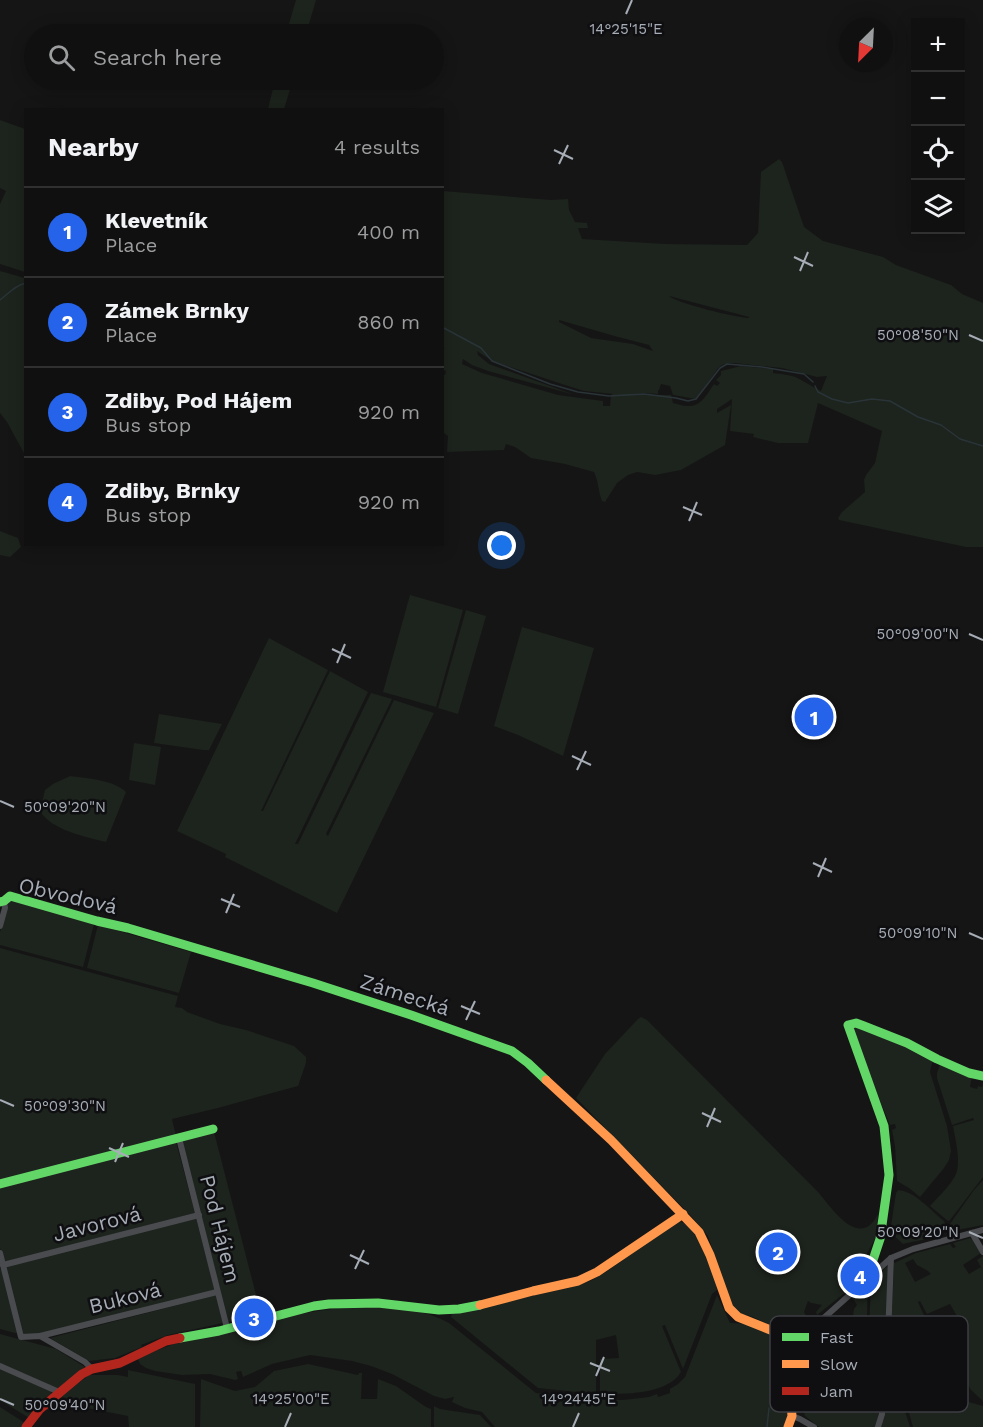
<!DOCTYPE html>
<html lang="en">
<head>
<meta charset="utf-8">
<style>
  :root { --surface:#101010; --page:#191919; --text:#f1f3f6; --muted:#9c9d9f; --line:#303030; --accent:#2563eb }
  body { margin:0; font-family:"Work Sans",sans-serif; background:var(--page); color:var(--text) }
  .controls { position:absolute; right:18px; top:18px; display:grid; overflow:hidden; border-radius:0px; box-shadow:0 3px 15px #0003 }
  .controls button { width:54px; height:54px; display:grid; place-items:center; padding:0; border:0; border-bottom:2px solid var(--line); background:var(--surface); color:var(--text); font:30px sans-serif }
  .compass { position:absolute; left:839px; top:18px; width:54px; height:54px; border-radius:50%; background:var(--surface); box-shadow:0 3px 15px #0003; rotate:204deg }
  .you { position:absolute; left:502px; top:546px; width:21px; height:21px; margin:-15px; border:4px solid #fff; border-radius:50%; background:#1a73e8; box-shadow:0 0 0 9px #1a73e833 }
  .badge { display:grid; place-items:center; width:39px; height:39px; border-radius:50%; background:var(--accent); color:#fff; font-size:20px; font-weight:700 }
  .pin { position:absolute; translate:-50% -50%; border:3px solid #fff; box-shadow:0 2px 6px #0006 }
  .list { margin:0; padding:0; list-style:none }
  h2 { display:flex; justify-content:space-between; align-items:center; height:78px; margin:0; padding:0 24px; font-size:26px }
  h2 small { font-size:20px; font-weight:400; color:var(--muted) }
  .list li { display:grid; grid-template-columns:39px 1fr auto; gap:18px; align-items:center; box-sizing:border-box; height:90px; padding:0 24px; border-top:2px solid var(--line) }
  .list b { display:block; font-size:22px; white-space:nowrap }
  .list p { margin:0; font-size:20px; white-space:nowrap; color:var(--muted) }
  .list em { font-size:20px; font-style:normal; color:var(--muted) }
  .icon { flex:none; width:33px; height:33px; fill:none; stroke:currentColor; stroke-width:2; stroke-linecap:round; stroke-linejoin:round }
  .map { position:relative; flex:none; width:983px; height:1427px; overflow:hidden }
  .search { position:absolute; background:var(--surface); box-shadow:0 3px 15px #0003; left:24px; top:24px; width:420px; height:66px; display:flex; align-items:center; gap:15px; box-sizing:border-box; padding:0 21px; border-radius:33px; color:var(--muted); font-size:22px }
  .panel { position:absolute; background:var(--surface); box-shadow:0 3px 15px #0003; left:24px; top:108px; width:420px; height:438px; border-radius:0px }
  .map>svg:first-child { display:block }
  .green { fill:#1d231d; fill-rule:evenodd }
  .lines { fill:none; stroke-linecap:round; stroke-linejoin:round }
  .stream { stroke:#2a3438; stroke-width:1.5 }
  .street { stroke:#494b4e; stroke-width:6 }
  .fast { stroke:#63d668; stroke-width:9 }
  .slow { stroke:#ff974d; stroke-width:9 }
  .jam { stroke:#b3261e; stroke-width:9 }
  .ticks { fill:none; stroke:#a6adb6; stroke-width:2 }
  .labels { text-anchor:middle; stroke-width:5; stroke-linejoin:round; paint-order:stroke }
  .street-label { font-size:21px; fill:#a6adb6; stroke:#0f0f11 }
  .key { fill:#0f0f11; stroke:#3c3e43; stroke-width:1.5 }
  .key-label { font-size:16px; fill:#a6adb6 }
  .ticks-label { font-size:15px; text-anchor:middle; fill:#a6adb6; stroke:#0f0f11; stroke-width:5; stroke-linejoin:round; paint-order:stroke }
</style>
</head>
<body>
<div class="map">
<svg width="983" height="1427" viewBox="0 0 983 1427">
  <rect width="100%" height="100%" fill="#151515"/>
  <!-- green -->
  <g class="green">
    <polygon points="296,0 316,0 306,34 286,34"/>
    <polygon points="275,80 293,80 284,109 268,109"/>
    <polygon points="0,120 25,129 25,272 0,264 0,204 6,191 0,188"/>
    <path d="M779,159L782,162L804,227L823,241L883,257L896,265L951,285L962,294L983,303V547H966L839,520L838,518L842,512L865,492L864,480L866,475L875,463L882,431L818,403L808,443H778L753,437L754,434L730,431L732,399L717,409V413L731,405L725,445L681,470L655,475L637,472L628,475L617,483L605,502L602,501C598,491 599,483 594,472L565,464L531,458L515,447L506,444L504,450L447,452L448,436L444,433L443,460L442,374L445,375L446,371L445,370L443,372V349H445L443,347V191L551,200L568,199L569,210L575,222L587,223L588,228H578L582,239L665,244L747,245L758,233L761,172ZM669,296L749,317V318C737,318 677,303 669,296ZM559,320L618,337L649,345L653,351L633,344L591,338L559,322ZM477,351L492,361L568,386L584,391L613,394L611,395L610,406H603V401L558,395L482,373L462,364L463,359L472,365L488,371L575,395L489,364L478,355ZM734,363L782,368L817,377L827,376L821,391C814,388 809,384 803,381C794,375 783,374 773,373V369L741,366L721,371V375L716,380L720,383L717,386L714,384C701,403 698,411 673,403L671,395H628L644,393L658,394V390H659L661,384L670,386L673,395L696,399L719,367L724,364Z"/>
    <polygon points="0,271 25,278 25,455 7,422 0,413"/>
    <polygon points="0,531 18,538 21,547 10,557 0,555"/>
    <polygon points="410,595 463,610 436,707 383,692"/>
    <polygon points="466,610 486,616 458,714 438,708"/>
    <polygon points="522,627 594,648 563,756 518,735 494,726"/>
    <polygon points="269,638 328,670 261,811 263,811 330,671 368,692 295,844 298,844 371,693 392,699 326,834 328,836 394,700 434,713 337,913 225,857 226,854 177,831"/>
    <polygon points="159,714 222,724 209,750 203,750 154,743"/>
    <polygon points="134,743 161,747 155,785 129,780"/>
    <path d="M70,776C86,778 114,780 126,792L106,842C86,837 51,830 40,811L45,790L53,784Z"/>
    <polygon points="10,898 94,924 83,967 0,945 0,932"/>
    <polygon points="98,925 191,952 179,993 87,968"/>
    <polygon points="0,948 178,996 175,1007 182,1008 187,1012 220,1024 246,1030 294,1046 306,1057 306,1063 298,1086 218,1108 172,1119 176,1136 0,1181"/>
    <path d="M641,1017L647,1020L819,1193C833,1210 860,1250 878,1214L877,1235L863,1261L851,1288L817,1315L816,1312L822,1305L811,1303L808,1301L804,1312L809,1321L794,1332L781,1331L753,1317L741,1314L732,1308L708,1236L692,1217L576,1098L605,1054L638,1019Z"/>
    <polygon points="858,1025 933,1059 930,1072 947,1126 951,1151 949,1160 944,1168 920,1197 909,1188 897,1181 895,1146 892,1130 896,1128 895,1124 890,1125 850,1028"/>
    <path d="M940,1064L972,1076L970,1087L977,1089L978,1086L982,1087L983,1083V1177L950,1220L948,1221L930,1206C938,1197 949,1187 955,1176C962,1164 955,1139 953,1126L974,1120L973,1118L952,1125L937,1078V1073Z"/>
    <polygon points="214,1132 261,1314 228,1322 182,1140"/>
    <polygon points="176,1142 195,1213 4,1262 0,1248 0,1186"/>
    <polygon points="983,1180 983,1225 952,1231 951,1229 950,1224 974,1190"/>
    <path d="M898,1190C915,1191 931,1211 944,1221L946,1226C939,1240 917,1240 903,1244L890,1232L896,1193Z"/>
    <polygon points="196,1218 215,1290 41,1335 22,1335 5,1267"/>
    <path d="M679,1221C703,1228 713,1269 717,1290L712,1294L683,1369L665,1325L662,1326L681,1372C667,1395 624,1394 600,1394V1359L619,1358L616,1335L596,1340V1394L538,1388L451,1317L452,1313L569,1288L590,1281L606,1272Z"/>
    <path d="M970,1238L973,1240L981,1253L963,1265L969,1274L981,1267L977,1260L983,1256V1401L971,1390L960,1371L954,1374L933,1327L957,1316L950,1304L927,1314L920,1301L918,1302L926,1320L891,1333L894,1263L916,1253L950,1244L953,1248L956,1247L953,1243ZM913,1259L917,1265L928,1271L931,1274L915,1282L905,1263Z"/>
    <polygon points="889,1265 885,1383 876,1427 819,1427 805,1416 794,1377 809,1373 813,1388 821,1385 820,1383 844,1376 854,1309 857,1305 852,1297 868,1283 865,1384 867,1384 871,1280"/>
    <polygon points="2,1268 19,1334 0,1329 0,1269"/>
    <polygon points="216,1295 223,1323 168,1335 141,1345 142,1347 115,1358 89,1361 50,1338"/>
    <path d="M717,1295L730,1323C750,1322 772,1334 789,1343L793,1352L788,1425L786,1427H495L482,1412L465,1408L452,1402L454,1397L445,1399L434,1396L392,1374L371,1366L352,1361L310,1355L272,1364L243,1377L241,1371L236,1372L238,1379L235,1380L210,1374L182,1375L155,1371L146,1368L140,1364L138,1359C146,1355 154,1351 163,1348C188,1338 216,1333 242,1327C303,1312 391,1291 449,1323L536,1393L591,1399L623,1400L649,1397L657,1394L658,1397L670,1393V1389L678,1384L685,1377Z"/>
    <polygon points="0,1334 56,1349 85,1367 58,1389 0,1363"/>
    <polygon points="308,1364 358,1375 359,1373 362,1373 361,1399 377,1399 378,1379 396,1386 426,1407 431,1409 431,1427 200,1427 201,1379 235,1391 255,1387 274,1371"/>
    <polygon points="890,1367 922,1367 922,1377 959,1382 958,1399 983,1406 983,1427 913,1427 900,1380 895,1380 901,1399 898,1401 900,1406 903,1405 910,1427 881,1427 890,1378"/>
    <polygon points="0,1368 51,1391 52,1395 29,1418 0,1400"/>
    <polygon points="128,1370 195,1384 195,1427 129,1427 128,1416 82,1407 61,1408 41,1411 89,1375 118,1375 128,1377"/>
    <polygon points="434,1406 440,1409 480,1415 491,1427 434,1427"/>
    <polygon points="0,1407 25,1423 23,1427 0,1427"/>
  </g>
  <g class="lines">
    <!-- stream -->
    <g class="stream">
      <path d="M0,300C8,294 15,285 26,283"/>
      <polyline points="442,327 481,348 492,361 550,384 578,392 609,396 644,394 676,398 688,401 696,399 720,368 727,364 762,367 804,374 813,382"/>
      <polyline points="815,386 818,392 832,399 848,403 872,399 890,401 918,417 941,425 960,439 983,446"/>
      <polyline points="767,1427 769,1408"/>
    </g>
    <!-- street -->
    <g class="street">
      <polyline points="0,926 5,908 4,901"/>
      <polyline points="179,1138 227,1328"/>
      <polyline points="972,1233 983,1252"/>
      <polyline points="0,1253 21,1337 40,1336 85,1362 92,1369"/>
      <polyline points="3,1265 199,1215"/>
      <polyline points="40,1336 217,1292"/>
      <polyline points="797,1350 807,1333 891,1258 913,1249 983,1230"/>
      <polyline points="0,1366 59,1392"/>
      <polyline points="792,1416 800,1419 814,1427"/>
      <polyline points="878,1427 882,1414 888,1337 891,1258"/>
    </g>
    <!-- fast -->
    <g class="fast">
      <polyline points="0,902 4,901 10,896 97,921 128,928 313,983 411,1015 512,1051 528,1063 546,1080"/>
      <polyline points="0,1184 213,1129"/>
      <polyline points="867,1278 880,1239 889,1175 884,1126 848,1025 856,1023 864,1026 907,1043 937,1059 969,1073 983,1076"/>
      <polyline points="180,1338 219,1331 314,1306 329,1304 378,1303 439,1310 459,1309 480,1305"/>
    </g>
    <!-- slow -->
    <g class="slow">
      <polyline points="546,1080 611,1140 699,1232 710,1255 729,1308 738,1317 788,1337 797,1350 789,1379 792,1416 788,1427"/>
      <polyline points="480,1305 533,1291 578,1281 597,1272 683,1214"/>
    </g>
    <!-- jam -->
    <polyline class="jam" points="26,1427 40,1409 82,1374 92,1369 120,1363 166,1341 180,1338"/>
  </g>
  <!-- ticks -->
  <path class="ticks" d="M626,14L632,0M554,150L573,159M559,164L568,145M794,257L813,266M800,271L808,252M969,335L983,341M683,507L702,515M689,521L697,502M969,634L983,640M332,649L351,658M337,663L345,644M572,756L591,765M577,770L586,751M0,801L14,807M813,863L832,872M818,877L826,858M221,899L240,907M226,913L234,894M969,933L983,939M461,1006L480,1014M466,1020L475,1001M0,1100L14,1106M702,1113L721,1122M707,1127L715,1108M109,1148L129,1157M115,1162L123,1143M969,1232L983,1238M350,1255L369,1264M355,1269L364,1250M590,1363L610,1371M596,1376L604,1357M0,1399L14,1405M285,1427L291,1413M573,1427L579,1413"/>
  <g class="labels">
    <!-- street labels -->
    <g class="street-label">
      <text transform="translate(68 896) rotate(13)" y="7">Obvodová</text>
      <text transform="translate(405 995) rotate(18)" y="7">Zámecká</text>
      <text transform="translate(97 1224) rotate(-14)" y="7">Javorová</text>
      <text transform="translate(220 1229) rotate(76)" y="7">Pod Hájem</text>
      <text transform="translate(125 1298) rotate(-14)" y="7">Buková</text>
    </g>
  </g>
  <!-- legend -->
  <rect x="770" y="1316" width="198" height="96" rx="9" class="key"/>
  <rect x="782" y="1333" width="27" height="8" fill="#63d668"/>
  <rect x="782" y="1360" width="27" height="8" fill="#ff974d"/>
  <rect x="782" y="1387" width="27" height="8" fill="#b3261e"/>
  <g class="key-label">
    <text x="820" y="1343">Fast</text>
    <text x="820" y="1370">Slow</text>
    <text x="820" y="1397">Jam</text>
  </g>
  <g class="ticks-label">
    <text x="626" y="34">14°25'15"E</text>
    <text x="918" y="340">50°08'50"N</text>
    <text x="918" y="639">50°09'00"N</text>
    <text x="65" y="812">50°09'20"N</text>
    <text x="918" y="938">50°09'10"N</text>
    <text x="65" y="1111">50°09'30"N</text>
    <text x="918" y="1237">50°09'20"N</text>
    <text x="291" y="1404">14°25'00"E</text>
    <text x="579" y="1404">14°24'45"E</text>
    <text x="65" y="1410">50°09'40"N</text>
  </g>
</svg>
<div class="controls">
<button>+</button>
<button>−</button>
<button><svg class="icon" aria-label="locate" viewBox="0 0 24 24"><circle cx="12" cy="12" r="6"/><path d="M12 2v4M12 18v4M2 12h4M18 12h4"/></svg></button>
<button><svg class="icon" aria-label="layers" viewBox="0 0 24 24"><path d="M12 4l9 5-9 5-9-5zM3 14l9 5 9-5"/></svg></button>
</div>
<svg class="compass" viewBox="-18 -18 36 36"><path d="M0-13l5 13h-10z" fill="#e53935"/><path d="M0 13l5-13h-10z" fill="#9c9d9f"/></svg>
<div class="you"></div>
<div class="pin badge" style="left:814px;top:717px">1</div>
<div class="pin badge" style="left:778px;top:1252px">2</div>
<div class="pin badge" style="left:254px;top:1318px">3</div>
<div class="pin badge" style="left:860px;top:1276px">4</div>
<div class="search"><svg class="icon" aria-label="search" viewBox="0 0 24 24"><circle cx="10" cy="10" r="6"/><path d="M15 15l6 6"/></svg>Search here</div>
<section class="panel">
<h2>Nearby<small>4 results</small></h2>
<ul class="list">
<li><span class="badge">1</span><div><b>Klevetník</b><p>Place</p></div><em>400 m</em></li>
<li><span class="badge">2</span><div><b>Zámek Brnky</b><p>Place</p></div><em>860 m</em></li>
<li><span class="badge">3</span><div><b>Zdiby, Pod Hájem</b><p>Bus stop</p></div><em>920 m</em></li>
<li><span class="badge">4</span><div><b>Zdiby, Brnky</b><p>Bus stop</p></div><em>920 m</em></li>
</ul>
</section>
</div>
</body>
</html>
